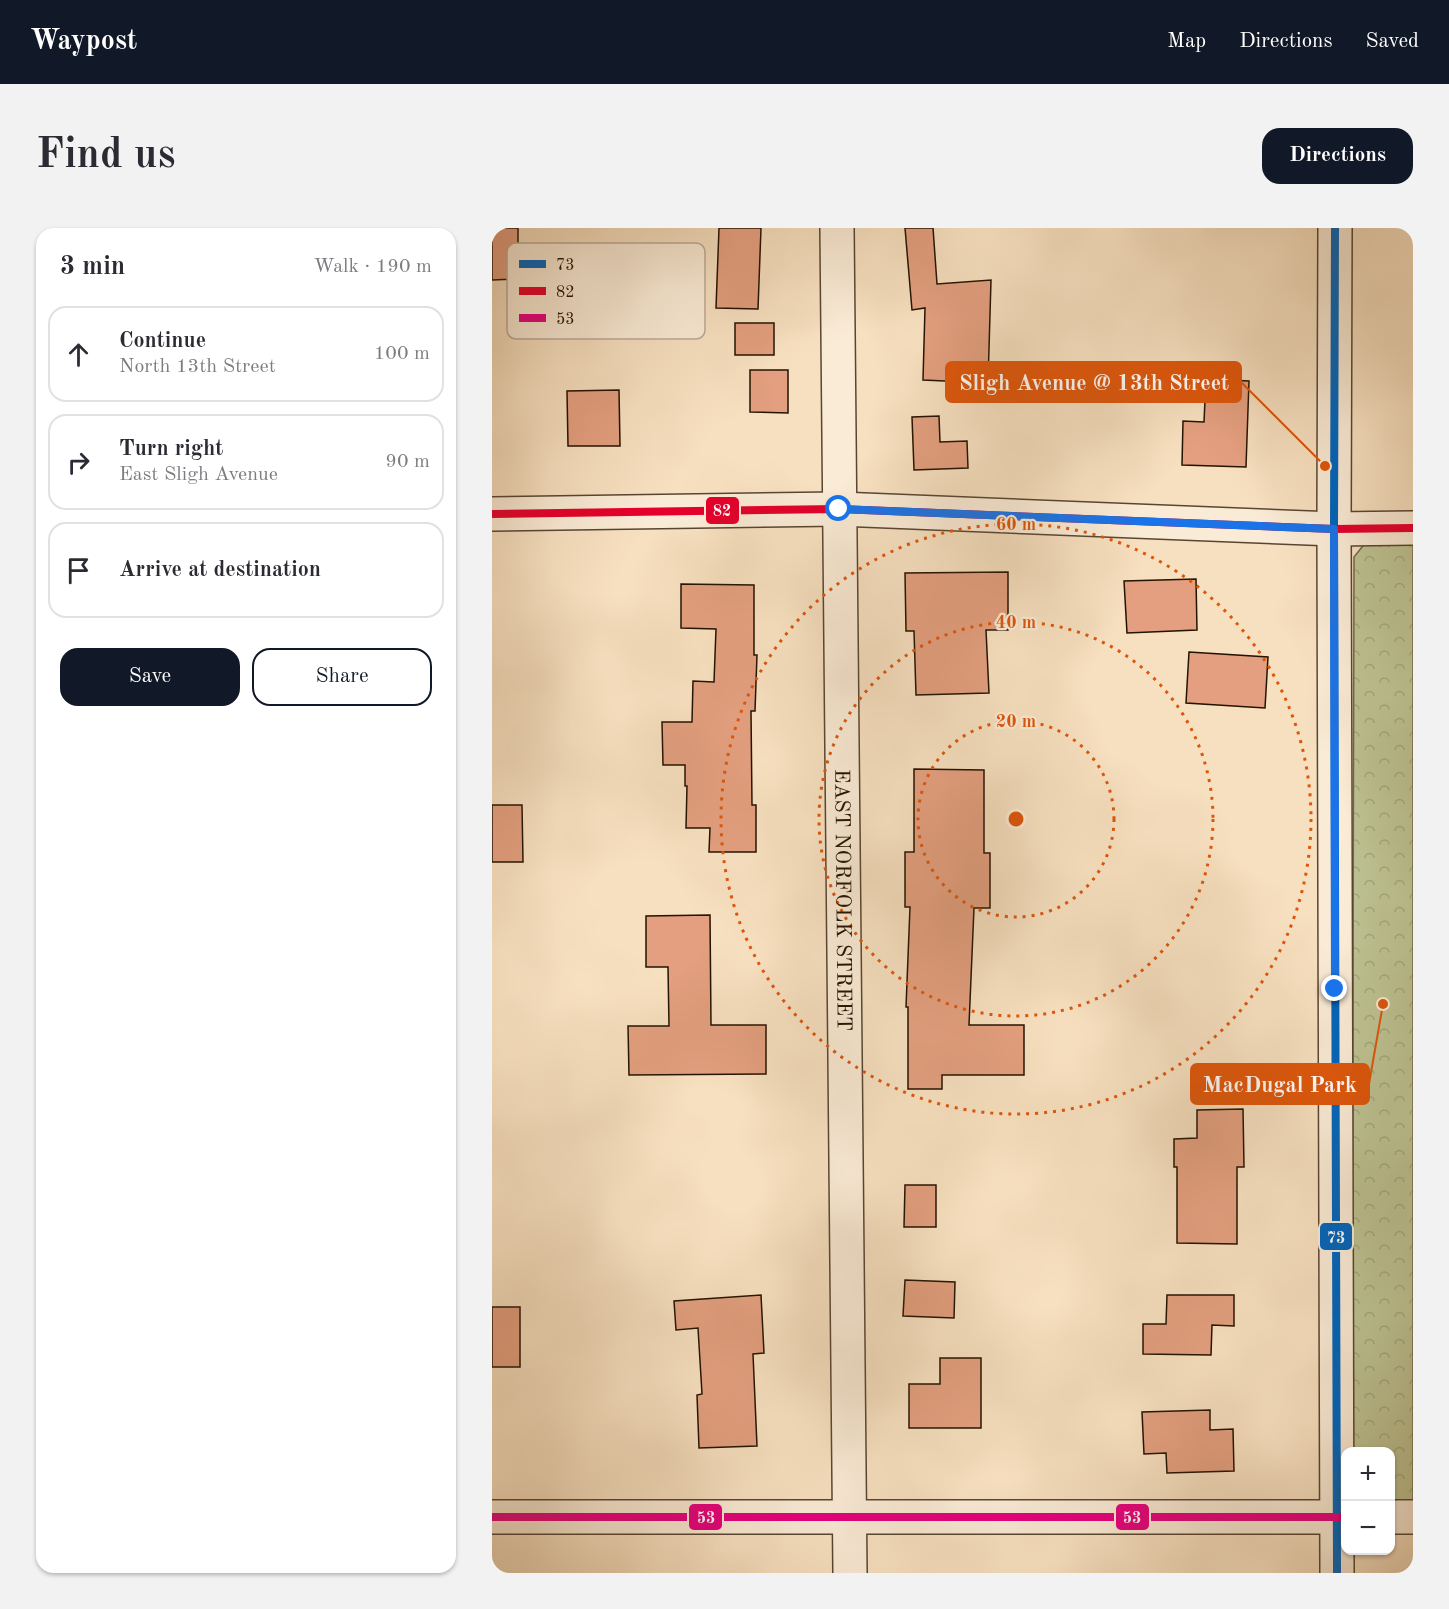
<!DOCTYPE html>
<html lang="en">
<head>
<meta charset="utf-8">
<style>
  :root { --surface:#fff; --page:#f2f2f3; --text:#2b2b33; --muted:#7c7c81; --line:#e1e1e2; --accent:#111827 }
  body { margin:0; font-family:"Old Standard TT",serif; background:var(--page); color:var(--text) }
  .controls { position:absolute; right:18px; bottom:18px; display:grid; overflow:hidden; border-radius:12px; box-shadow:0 2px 4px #0004 }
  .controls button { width:54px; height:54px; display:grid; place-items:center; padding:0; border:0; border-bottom:2px solid var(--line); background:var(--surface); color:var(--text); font:30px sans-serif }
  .stop { position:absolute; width:18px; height:18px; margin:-14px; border:4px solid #1a73e8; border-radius:50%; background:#fff }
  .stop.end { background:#1a73e8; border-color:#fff; box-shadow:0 2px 6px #0008 }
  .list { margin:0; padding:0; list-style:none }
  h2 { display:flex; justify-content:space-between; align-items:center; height:78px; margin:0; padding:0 24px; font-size:26px }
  h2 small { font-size:20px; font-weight:400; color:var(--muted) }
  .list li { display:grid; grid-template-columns:39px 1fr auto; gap:18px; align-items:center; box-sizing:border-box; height:96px; margin:0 12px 12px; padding:0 12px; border:2px solid var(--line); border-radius:18px }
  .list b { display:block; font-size:22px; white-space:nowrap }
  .list p { margin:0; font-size:20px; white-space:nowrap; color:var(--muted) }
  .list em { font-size:20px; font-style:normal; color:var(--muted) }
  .actions { display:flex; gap:12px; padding:18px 24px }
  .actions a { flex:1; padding:14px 0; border:2px solid var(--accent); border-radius:18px; text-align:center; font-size:21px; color:var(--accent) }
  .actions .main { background:var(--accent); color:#fff }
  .icon { flex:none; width:33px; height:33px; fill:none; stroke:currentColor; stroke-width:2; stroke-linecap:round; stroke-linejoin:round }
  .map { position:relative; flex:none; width:921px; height:1345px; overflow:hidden; border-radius:18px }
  header { display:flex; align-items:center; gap:36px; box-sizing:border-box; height:84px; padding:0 30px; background:var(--accent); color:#fff }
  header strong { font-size:28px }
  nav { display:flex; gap:33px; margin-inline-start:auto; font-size:21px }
  .intro { display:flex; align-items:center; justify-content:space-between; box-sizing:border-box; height:144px; padding:0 36px }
  h1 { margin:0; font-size:42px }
  .button { padding:15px 27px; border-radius:18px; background:var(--accent); color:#fff; font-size:21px; font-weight:700 }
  main { display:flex; gap:36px; padding:0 36px }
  aside { flex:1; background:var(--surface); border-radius:18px; box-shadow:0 2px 4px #0004 }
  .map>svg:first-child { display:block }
  .park { fill:url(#park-crowns); stroke:#706a4a; stroke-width:1.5 }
  .building { fill:#e39f7f; stroke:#231301; stroke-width:1.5 }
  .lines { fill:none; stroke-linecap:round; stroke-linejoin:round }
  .minor-casing { stroke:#584631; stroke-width:36 }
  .minor { stroke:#faebd6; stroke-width:33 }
  .bus-1-casing { stroke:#faebd6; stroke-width:12 }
  .bus-2-casing { stroke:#faebd6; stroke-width:12 }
  .bus-3-casing { stroke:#faebd6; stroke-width:12 }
  .bus-1 { stroke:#0065bd; stroke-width:8 }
  .bus-2 { stroke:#e4002b; stroke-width:8 }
  .bus-3 { stroke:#e5007d; stroke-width:8 }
  .route { stroke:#1a73e8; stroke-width:8 }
  .ring { fill:none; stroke:#de560b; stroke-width:3; stroke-dasharray:3 6 }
  .labels { text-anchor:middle; stroke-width:4.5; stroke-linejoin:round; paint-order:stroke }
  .street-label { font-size:21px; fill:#231301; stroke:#faebd6 }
  .key { fill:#faebd6; stroke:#baaa96; stroke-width:1.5 }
  .key-label { font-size:16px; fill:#231301 }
  .centre { fill:#de560b; stroke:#faebd6; stroke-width:3 }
  .ring-label { font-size:18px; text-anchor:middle; font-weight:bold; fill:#de560b; stroke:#faebd6; stroke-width:4.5; stroke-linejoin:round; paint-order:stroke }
  .leader { fill:none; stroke:#de560b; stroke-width:2 }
  .callout-dot { fill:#de560b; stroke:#faebd6; stroke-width:2 }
  .callout { fill:#de560b; stroke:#de560b; stroke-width:2 }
  .callout-label { font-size:22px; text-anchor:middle; font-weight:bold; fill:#fff }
  .line-badge { stroke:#faebd6; stroke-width:2 }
  .badge-label { font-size:16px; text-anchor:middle; font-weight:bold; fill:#fff }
</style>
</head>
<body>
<header>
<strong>Waypost</strong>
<nav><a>Map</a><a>Directions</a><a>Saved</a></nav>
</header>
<div class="intro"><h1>Find us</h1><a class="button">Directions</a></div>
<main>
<aside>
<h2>3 min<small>Walk · 190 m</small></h2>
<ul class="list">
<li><svg class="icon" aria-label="ahead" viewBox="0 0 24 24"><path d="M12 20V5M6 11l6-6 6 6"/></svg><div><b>Continue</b><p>North 13th Street</p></div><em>100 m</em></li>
<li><svg class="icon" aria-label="right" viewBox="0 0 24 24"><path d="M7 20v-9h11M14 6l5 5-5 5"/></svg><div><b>Turn right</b><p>East Sligh Avenue</p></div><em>90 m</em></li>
<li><svg class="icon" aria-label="arrive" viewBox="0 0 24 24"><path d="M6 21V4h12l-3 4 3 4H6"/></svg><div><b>Arrive at destination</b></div></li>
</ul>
<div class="actions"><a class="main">Save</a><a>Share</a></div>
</aside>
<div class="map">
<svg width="921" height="1345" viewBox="0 0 921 1345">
  <defs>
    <pattern id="park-crowns" width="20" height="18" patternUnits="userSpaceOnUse" patternTransform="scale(1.5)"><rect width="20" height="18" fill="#bdc292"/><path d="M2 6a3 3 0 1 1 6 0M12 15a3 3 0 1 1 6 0" fill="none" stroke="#a2a67c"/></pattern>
  </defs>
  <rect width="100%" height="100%" fill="#f7e0c0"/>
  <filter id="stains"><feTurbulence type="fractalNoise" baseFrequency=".00333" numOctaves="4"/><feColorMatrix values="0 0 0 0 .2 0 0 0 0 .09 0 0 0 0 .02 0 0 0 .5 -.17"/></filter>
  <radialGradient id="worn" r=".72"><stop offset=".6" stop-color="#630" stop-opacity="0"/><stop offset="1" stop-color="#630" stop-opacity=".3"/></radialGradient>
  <!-- park -->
  <polygon class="park" points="878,309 921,309 921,1272 899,1272 898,1224 860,1224 862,329"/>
  <!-- building -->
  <g class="building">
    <polygon points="0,0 26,0 26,51 0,52"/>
    <polygon points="227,0 269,0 266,81 224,80"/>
    <polygon points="413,0 441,0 445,56 499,52 496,155 431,152 433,80 420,82"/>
    <rect x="243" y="95" width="39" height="32"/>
    <polygon points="258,142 296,142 296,185 258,184"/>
    <polygon points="714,151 757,153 754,239 690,237 691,193 712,194"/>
    <polygon points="127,162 128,218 76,218 75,163"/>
    <polygon points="447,188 448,214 475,213 476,240 422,242 420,189"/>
    <polygon points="516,344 516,402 494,402 497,465 424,467 422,403 414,403 413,345"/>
    <polygon points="704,351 705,402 635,405 632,353"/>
    <polygon points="189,356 262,357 262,427 265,427 263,483 259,483 260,577 264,577 264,624 217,624 218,600 194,600 195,558 193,558 193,537 171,537 170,494 200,494 201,453 222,454 224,401 189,400"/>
    <polygon points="697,424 776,429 773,480 694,475"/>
    <polygon points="422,541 492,542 492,625 498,625 498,680 482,680 477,797 532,797 532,847 450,847 450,861 416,861 416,779 414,779 418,679 413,679 413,624 422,624"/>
    <polygon points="0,577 30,577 31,634 0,634"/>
    <polygon points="218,687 219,797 274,797 274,846 137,847 136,798 177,798 176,739 154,739 154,688"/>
    <polygon points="751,881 752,939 745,939 745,1016 685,1015 685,939 682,939 682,911 705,910 705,882"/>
    <polygon points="413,957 444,957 444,999 412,999"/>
    <polygon points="413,1052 463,1054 462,1090 411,1088"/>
    <polygon points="269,1067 272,1125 261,1126 265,1218 207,1220 205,1167 210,1166 206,1100 184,1102 182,1073"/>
    <polygon points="675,1067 742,1067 742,1098 720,1097 719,1127 651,1126 651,1096 674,1096"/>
    <rect x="0" y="1079" width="28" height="60"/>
    <polygon points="448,1130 489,1130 489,1200 417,1200 417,1156 448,1156"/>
    <polygon points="718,1182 718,1202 741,1201 742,1243 675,1245 674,1225 652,1226 650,1184"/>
  </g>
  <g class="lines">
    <!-- minor casing -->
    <g class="minor-casing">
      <g id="minor">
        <path id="s1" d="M345,0L358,1345"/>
        <polyline points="843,0 842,301 845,1345"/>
        <polyline points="0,286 347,281 842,301 921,300"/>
        <polyline points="0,1289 854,1289"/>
        <polyline points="898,1289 921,1289"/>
      </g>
    </g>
    <!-- minor -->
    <use href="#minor" class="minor"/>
    <!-- bus-1 casing -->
    <g class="bus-1-casing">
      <polyline id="bus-1" points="843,0 842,301 845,1345"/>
    </g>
    <!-- bus-2 casing -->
    <g class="bus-2-casing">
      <polyline id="bus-2" points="0,286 347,281 842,301 921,300"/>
    </g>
    <!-- bus-3 casing -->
    <g class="bus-3-casing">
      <polyline id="bus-3" points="0,1289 854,1289"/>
    </g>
    <!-- bus-1 -->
    <use href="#bus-1" class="bus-1"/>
    <!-- bus-2 -->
    <use href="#bus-2" class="bus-2"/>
    <!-- bus-3 -->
    <use href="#bus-3" class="bus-3"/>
  </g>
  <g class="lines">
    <!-- route -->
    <polyline class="route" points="347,281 842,301 843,761"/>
  </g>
  <!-- distance rings -->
  <g class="ring">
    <circle cx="524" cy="591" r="98"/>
    <circle cx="524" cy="591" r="197"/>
    <circle cx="524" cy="591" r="295"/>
  </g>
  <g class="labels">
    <!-- street labels -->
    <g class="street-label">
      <text dy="7" stroke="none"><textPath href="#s1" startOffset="672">EAST NORFOLK STREET</textPath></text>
    </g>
  </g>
  <!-- legend -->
  <rect x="15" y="15" width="198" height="96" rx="9" class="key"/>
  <rect x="27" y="32" width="27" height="8" fill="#0065bd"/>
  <rect x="27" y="59" width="27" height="8" fill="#e4002b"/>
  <rect x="27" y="86" width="27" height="8" fill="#e5007d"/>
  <g class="key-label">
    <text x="64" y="42">73</text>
    <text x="64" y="69">82</text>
    <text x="64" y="96">53</text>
  </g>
  <circle cx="524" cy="591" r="9" class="centre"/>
  <g class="ring-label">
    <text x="524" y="302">60 m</text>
    <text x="524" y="400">40 m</text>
    <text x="524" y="499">20 m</text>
  </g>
  <!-- callouts -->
  <path class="leader" d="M833 238L749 154M891 776L877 856"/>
  <g class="callout-dot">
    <circle cx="833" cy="238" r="6"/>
    <circle cx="891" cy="776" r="6"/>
  </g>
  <g class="callout">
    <rect x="454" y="134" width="295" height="40" rx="6"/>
    <rect x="699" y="836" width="178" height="40" rx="6"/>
  </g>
  <g class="callout-label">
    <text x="602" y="162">Sligh Avenue @ 13th Street</text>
    <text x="788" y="864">MacDugal Park</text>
  </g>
  <g class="line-badge">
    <rect x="213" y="268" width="35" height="29" rx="6" fill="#e4002b"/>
    <rect x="827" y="994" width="34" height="29" rx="6" fill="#0065bd"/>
    <rect x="196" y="1275" width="35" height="28" rx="6" fill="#e5007d"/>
    <rect x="623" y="1275" width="35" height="28" rx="6" fill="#e5007d"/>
  </g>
  <g class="badge-label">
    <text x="230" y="288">82</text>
    <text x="844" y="1015">73</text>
    <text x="214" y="1295">53</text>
    <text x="640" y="1295">53</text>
  </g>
  <rect width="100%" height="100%" filter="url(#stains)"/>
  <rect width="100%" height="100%" fill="url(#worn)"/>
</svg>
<div class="controls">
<button>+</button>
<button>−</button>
</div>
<div class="stop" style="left:347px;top:281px"></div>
<div class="stop end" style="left:843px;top:761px"></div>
</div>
</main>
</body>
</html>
